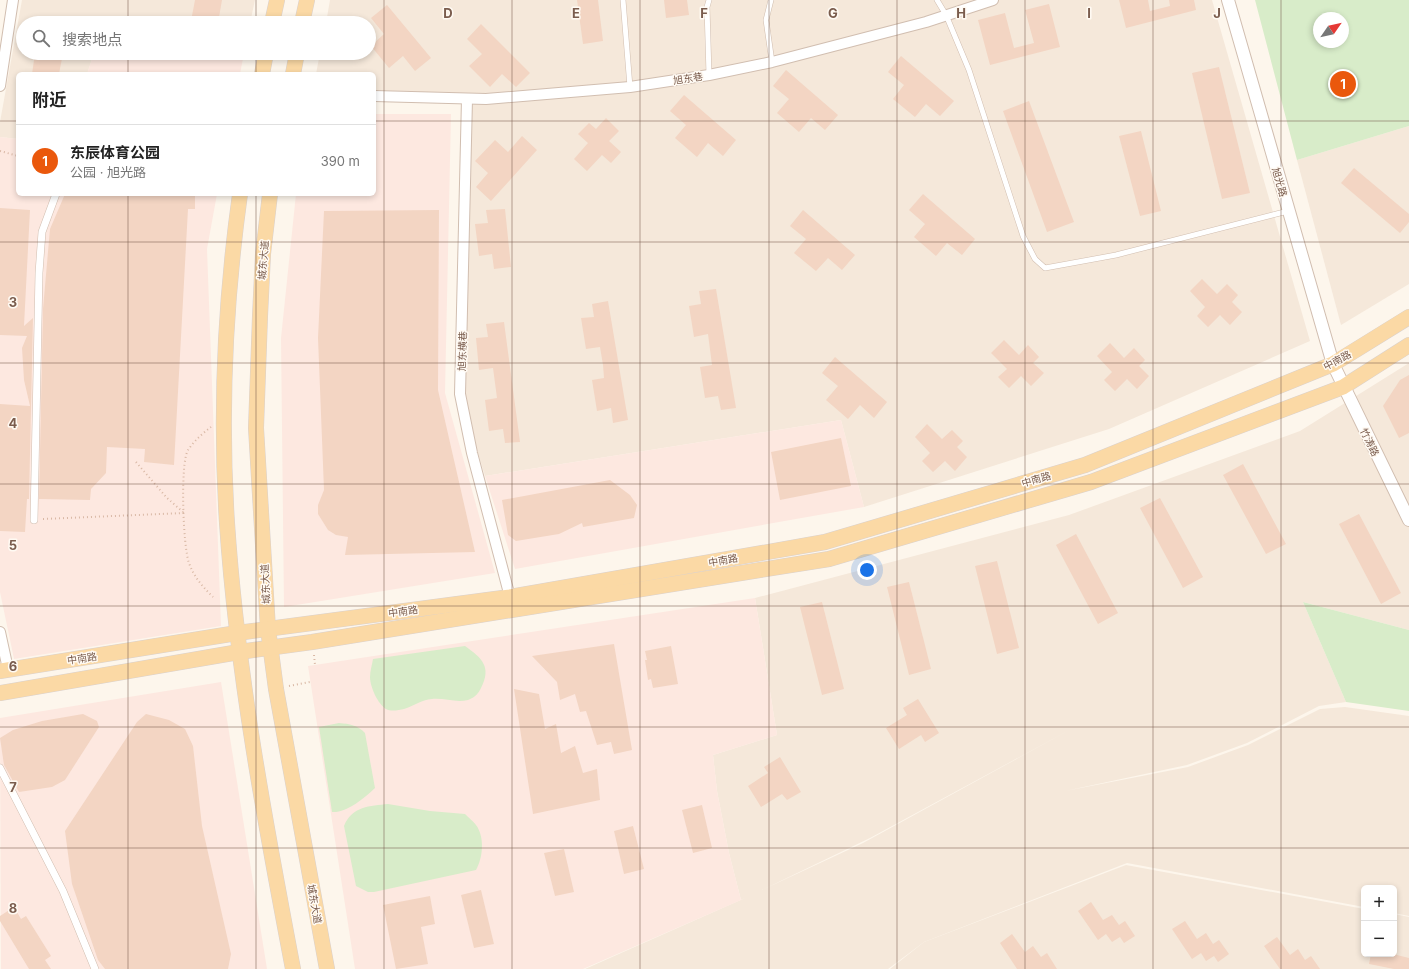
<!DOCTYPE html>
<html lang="zh">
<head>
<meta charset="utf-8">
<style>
  :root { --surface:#fff; --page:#f6f6f6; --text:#222; --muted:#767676; --line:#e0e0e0; --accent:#ea580c }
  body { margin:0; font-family:Inter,"Noto Sans SC",sans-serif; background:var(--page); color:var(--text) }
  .controls { position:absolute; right:12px; bottom:12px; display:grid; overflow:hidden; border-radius:6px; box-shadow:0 2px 6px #0003 }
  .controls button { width:36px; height:36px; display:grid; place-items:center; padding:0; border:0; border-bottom:1px solid var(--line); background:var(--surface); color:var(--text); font:20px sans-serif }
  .compass { position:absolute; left:1313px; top:12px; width:36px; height:36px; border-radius:50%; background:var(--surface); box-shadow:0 2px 6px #0003; rotate:56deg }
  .you { position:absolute; left:867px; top:570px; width:14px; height:14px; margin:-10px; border:3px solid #fff; border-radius:50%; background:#1a73e8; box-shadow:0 0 0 6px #1a73e833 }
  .badge { display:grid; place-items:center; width:26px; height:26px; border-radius:50%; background:var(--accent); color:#fff; font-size:13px; font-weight:700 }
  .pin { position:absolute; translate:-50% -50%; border:2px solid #fff; box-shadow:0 1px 4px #0006 }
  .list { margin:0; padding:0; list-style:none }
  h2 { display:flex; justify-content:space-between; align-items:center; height:52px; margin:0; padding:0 16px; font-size:17px }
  h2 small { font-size:13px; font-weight:400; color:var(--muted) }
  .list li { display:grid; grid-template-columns:26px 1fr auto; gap:12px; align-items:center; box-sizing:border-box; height:72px; padding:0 16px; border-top:1px solid var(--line) }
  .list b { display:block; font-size:15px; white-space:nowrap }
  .list p { margin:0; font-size:13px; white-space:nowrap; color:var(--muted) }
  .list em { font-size:13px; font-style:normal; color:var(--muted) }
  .icon { flex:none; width:22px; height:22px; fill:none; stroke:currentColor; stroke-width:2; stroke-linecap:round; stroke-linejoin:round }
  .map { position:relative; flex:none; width:1409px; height:969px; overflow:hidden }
  .search { position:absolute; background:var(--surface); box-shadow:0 2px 6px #0003; left:16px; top:16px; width:360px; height:44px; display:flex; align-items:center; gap:10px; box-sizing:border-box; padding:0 14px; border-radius:22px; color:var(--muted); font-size:15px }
  .panel { position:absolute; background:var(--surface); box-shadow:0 2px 6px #0003; left:16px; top:72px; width:360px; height:124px; border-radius:6px }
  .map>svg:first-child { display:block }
  .residential { fill:#f5e8da; fill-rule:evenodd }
  .commercial { fill:#fde8e0 }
  .green { fill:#d8ecc9; fill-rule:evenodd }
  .building { fill:#f3d5c3 }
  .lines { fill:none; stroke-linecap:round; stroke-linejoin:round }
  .service-casing { stroke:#d1beb0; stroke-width:6 }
  .pedestrian-casing { stroke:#d1beb0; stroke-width:8 }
  .minor-casing { stroke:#d1beb0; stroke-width:12 }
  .tertiary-casing { stroke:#d1beb0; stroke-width:14 }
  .primary-casing { stroke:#dad1cd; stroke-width:16 }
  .path { stroke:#d9b8a5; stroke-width:2; stroke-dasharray:1 3; stroke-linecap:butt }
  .service { stroke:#fff; stroke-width:5 }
  .pedestrian { stroke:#fff; stroke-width:7 }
  .minor { stroke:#fff; stroke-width:10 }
  .tertiary { stroke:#fff; stroke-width:12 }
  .primary { stroke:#fbd9a5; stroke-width:15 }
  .grid { fill:none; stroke:#7a5c4d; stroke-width:1; stroke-opacity:0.55 }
  .labels { text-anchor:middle; stroke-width:3; stroke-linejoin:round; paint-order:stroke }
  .street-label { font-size:10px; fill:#7a5c4d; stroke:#fffaf3 }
  .grid-label { font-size:13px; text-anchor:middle; font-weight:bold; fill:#7a5c4d; stroke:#fffaf3; stroke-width:3; stroke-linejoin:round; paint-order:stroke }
</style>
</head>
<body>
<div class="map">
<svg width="1409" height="969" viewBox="0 0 1409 969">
  <rect width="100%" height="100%" fill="#fdf6ec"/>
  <!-- residential -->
  <g class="residential">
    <polygon points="22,0 255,0 250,23 23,23 23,53 94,53 87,74 18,74 18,139 0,137 0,122"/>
    <polygon points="330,0 1212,0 1310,341 1109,429 864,507 841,420 485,476 460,394 467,99 374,96 374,74 316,74 320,53 369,53 369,23 326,23"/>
    <polygon points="1409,126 1409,284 1341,325 1297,160"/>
    <path d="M1409,363V630L1303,602L1346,702L1319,706L1247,743L1187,765L1065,791L1188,767L1248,745L1320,709L1345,707L1409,716V916L1394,913V888H1364V907L1127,863L924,942L888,969H585L745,898L741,900L729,853L717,791L713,755L777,735L755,598L1069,515L1300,431ZM1075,727L863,843L762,890L870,838Z"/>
    <polygon points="1126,865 1364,909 1364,954 1394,954 1394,914 1409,917 1409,969 890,969 924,942"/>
  </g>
  <!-- commercial -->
  <g class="commercial">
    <polygon points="94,53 244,53 240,74 87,74"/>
    <polygon points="374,114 451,114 445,393 495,573 284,607 281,338 296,194 374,194"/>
    <polygon points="0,137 18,139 18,194 217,194 207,249 221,626 14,659 0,592"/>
    <polygon points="841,420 864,507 515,569 485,476"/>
    <polygon points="755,598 777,735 713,755 717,791 729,853 741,900 583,969 355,969 308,666"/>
    <polygon points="221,682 267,969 1,969 0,718"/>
  </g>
  <!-- green -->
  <g class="green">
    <path d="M1255,0H1409V126L1297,160ZM1319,18H1343V42H1319Z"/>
    <polygon points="1303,602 1409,630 1409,711 1346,702"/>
    <path d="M465,646C482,658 492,667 481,688C479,693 474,698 468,700C456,703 445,698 432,699C421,700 414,706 404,709C399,710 391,712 386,709C378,704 370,687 370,677C370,671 372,665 373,659Z"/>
    <path d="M339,723C350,724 357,725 365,733L375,788C365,798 346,813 332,812L319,727Z"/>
    <path d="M388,804L430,811L465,814C468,817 473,821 476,825C485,837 483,858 476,870L374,892H368L356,886L344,826C352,806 370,806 388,804Z"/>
  </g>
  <!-- building -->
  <g class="building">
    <polygon points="195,0 222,0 218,23 191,21"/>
    <polygon points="577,0 598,0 603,41 583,44"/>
    <polygon points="664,0 687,0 689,15 666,18"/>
    <polygon points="1119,0 1148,0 1150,11 1170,6 1169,0 1194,0 1196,10 1126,28"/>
    <polygon points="1049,4 1060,47 990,65 978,20 1005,13 1014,48 1034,43 1025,10"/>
    <polygon points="387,5 431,58 415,71 403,56 389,68 371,46 384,34 371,18"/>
    <polygon points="481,24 530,73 516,87 502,74 490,87 469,66 482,54 467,39"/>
    <polygon points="35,53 63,53 59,74 32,74"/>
    <polygon points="901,56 954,101 940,116 926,104 915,117 893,99 904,85 888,72"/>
    <polygon points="1219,67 1250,193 1222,199 1192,73"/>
    <polygon points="786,70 838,115 825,130 811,118 799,132 777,113 789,99 773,86"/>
    <polygon points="684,95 736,140 723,156 708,143 697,157 675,138 686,125 670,111"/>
    <polygon points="1029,101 1074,222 1047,232 1003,111"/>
    <polygon points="606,118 619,131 609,141 621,152 611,163 602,155 587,171 574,159 588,143 578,134 589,123 596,129"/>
    <polygon points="1141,131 1161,211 1140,216 1119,136"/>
    <polygon points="522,136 537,150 491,201 476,187 488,173 475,161 495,140 508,152"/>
    <polygon points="1354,168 1409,214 1409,222 1400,233 1341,183"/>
    <polygon points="65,194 195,194 195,209 188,209 174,465 144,462 145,449 107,447 106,473 91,489 90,500 39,499 43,309 50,229"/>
    <polygon points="923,194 975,239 962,255 947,243 936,256 914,237 925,224 909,210"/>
    <polygon points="0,208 30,210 24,326 33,318 29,499 27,499 25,532 0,531 0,404 30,406 24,380 22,348 27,336 0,335"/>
    <polygon points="505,209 511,267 494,269 492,254 479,256 475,224 488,223 486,210"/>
    <polygon points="439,210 438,390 475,552 345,555 348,537 336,535 328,530 318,514 318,505 324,490 318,338 324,211"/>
    <polygon points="803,210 855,255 842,270 828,258 816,271 794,253 806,239 790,226"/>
    <polygon points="1202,279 1217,294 1227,284 1238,295 1232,302 1242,312 1230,325 1220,315 1208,327 1197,316 1205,307 1190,291"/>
    <polygon points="716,289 736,408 721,410 718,396 705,398 700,367 712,365 708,334 694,337 689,306 701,304 699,291"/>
    <polygon points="608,301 628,420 613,423 611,408 597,411 592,380 604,378 603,365 600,347 586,349 581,318 594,317 592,304"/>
    <polygon points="504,322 520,442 505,443 503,429 489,431 485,400 497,398 493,368 479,370 476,338 488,337 486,324"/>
    <polygon points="1004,340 1019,355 1028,345 1039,357 1033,363 1044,373 1031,386 1021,376 1009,388 998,377 1007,369 991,353"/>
    <polygon points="1110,343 1124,358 1134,348 1145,360 1139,366 1149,376 1137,389 1127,379 1115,391 1104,380 1112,372 1097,356"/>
    <polygon points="835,357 887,402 874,418 860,405 848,419 826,400 838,386 822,373"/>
    <polygon points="1409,375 1409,433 1399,438 1383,406 1400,380"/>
    <polygon points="927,424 942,439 952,430 963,441 957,447 967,457 955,471 945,461 933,472 922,461 930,453 915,437"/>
    <polygon points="841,438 851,486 780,500 771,452"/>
    <polygon points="1243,464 1286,544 1266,554 1223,475"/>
    <polygon points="610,480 630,495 637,505 634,518 583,527 582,523 559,534 516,541 508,535 502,500"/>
    <polygon points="1160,498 1203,577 1183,588 1140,508"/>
    <polygon points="1359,514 1401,593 1381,604 1339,524"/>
    <polygon points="1076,534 1118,613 1098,624 1056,545"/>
    <polygon points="997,561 1019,648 997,654 975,566"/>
    <polygon points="909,582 931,669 909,675 887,587"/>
    <polygon points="822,602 844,689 822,695 800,607"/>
    <polygon points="614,644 632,750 614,754 611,742 597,745 586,711 580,712 575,694 560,700 557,682 532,656"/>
    <polygon points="671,646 678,684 653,688 651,679 648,680 645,660 647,660 645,651"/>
    <polygon points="514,689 539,694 545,729 556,724 561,753 575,746 583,773 597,769 600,800 533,814"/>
    <polygon points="918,699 939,733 925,742 921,735 899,749 886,728 907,715 903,708"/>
    <polygon points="83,714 97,721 99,727 65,780 52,787 19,792 4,765 0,738 13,730 42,721"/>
    <polygon points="146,714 169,720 185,729 193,746 202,826 231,954 228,969 105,969 98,960 72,884 65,831 137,722"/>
    <polygon points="780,757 801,792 787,800 782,794 761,807 748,786 768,773 764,767"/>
    <polygon points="702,805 712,848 693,853 682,810"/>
    <polygon points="633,826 644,869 624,874 614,831"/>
    <polygon points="564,849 574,892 555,896 544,853"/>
    <polygon points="481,890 494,944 474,948 461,895"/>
    <polygon points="430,896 435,924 421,927 428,964 396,969 383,905"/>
    <polygon points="1091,902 1103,920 1112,915 1119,925 1125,921 1135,936 1124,943 1120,937 1112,942 1106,934 1098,940 1078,911"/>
    <polygon points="14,907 21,919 26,916 51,956 45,960 51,969 29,969 0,921 0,916"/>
    <polygon points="1185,921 1197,939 1206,933 1213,944 1219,940 1229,954 1218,962 1214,956 1206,961 1201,953 1192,959 1172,929"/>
    <polygon points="1012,934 1025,952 1033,946 1041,957 1047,953 1057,969 1017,969 1000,943"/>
    <polygon points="1277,937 1290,955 1298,949 1305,960 1311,956 1320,969 1280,969 1264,946"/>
    <polygon points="1371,954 1393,954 1409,958 1409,969 1394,969 1369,964"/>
  </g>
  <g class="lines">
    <!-- service casing -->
    <g class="service-casing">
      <g id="service">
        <polyline points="623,0 630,87"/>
        <polyline points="771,0 766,20 772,62"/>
        <polyline points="937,0 946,15 969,70 1023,236 1035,259 1045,268 1116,255 1288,211"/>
        <polyline points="709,75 707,7 709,0"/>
      </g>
    </g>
    <!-- pedestrian casing -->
    <g class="pedestrian-casing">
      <g id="pedestrian">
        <polyline points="34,520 39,273 42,232 56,194"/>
        <polyline points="0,768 63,891 95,969"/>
      </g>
    </g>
    <!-- minor casing -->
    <g class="minor-casing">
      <g id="minor">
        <polyline points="0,86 13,0"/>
        <polyline points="374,96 486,99 630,87 709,75 772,62 926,22 993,0"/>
        <polyline points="467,99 460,394 472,453 510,597"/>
        <polyline points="0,632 8,669"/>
      </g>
    </g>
    <!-- tertiary casing -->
    <g class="tertiary-casing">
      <polyline id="tertiary" points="1228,0 1333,364 1409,520"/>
    </g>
    <!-- primary casing -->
    <g class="primary-casing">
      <g id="primary">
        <polyline points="272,23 277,0"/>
        <polyline points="302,23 307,0"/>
        <polyline points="262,74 266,53"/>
        <polyline points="293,74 297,53"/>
        <path d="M240,194C225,302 220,414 227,523C237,673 265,822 293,969"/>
        <polyline points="270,194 263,254 260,316 256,428 268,629 276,689 327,969"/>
        <polyline points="0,671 237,633 510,597 825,542 1085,465 1333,364 1409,317"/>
        <polyline points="0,693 239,652 312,642 829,559 1091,482 1343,387 1409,345"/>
      </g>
    </g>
    <!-- path -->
    <g class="path">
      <polyline points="0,151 18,156"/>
      <path d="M211,427C203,433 194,441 188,450C180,463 183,547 189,563C194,577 202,586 213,597"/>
      <polyline points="136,462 167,498 183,512"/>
      <polyline points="43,519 184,513"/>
      <polyline points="314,655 315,665"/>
      <polyline points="289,686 310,682"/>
    </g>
    <!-- service -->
    <use href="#service" class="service"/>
    <!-- pedestrian -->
    <use href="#pedestrian" class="pedestrian"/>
    <!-- minor -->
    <use href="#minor" class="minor"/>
    <!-- tertiary -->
    <use href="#tertiary" class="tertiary"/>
    <!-- primary -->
    <use href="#primary" class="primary"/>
  </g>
  <!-- grid -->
  <path class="grid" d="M128,0V23M256,0V23M384,0V969M512,0V969M640,0V969M769,0V969M897,0V969M1025,0V969M1153,0V969M1281,0V969M128,53V74M256,53V74M0,121H18M374,121H1409M128,194V969M256,194V969M0,242H1409M0,363H1409M0,484H1409M0,606H1409M0,727H1409M0,848H1409"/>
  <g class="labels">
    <!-- street labels -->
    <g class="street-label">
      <text transform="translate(688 78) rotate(-9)" y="4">旭东巷</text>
      <text transform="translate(1280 182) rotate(74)" y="4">旭光路</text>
      <text transform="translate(263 260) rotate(-85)" y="4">城东大道</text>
      <text transform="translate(462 351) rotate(-88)" y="4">旭东横巷</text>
      <text transform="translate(1337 360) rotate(-28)" y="4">中南路</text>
      <text transform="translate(1370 442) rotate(64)" y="4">竹涛路</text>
      <text transform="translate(1036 479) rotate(-16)" y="4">中南路</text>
      <text transform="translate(723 560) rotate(-10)" y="4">中南路</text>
      <text transform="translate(265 584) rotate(-93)" y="4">城东大道</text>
      <text transform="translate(403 611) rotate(-8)" y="4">中南路</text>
      <text transform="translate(82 658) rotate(-9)" y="4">中南路</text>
      <text transform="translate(315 904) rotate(80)" y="4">城东大道</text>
    </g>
  </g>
  <g class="grid-label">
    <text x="448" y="18">D</text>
    <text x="576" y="18">E</text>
    <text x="704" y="18">F</text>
    <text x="833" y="18">G</text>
    <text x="961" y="18">H</text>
    <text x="1089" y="18">I</text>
    <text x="1217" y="18">J</text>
    <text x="13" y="307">3</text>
    <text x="13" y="428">4</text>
    <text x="13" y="550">5</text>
    <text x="13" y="671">6</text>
    <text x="13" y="792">7</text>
    <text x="13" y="913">8</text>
  </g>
</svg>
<div class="controls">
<button>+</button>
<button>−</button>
</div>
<svg class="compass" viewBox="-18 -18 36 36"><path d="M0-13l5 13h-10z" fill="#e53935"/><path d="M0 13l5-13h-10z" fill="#767676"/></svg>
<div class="you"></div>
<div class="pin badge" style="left:1343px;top:84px">1</div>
<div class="search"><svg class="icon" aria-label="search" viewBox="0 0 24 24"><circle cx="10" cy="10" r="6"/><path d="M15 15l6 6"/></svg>搜索地点</div>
<section class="panel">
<h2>附近<small></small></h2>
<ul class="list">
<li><span class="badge">1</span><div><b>东辰体育公园</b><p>公园 · 旭光路</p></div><em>390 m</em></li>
</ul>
</section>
</div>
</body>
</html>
